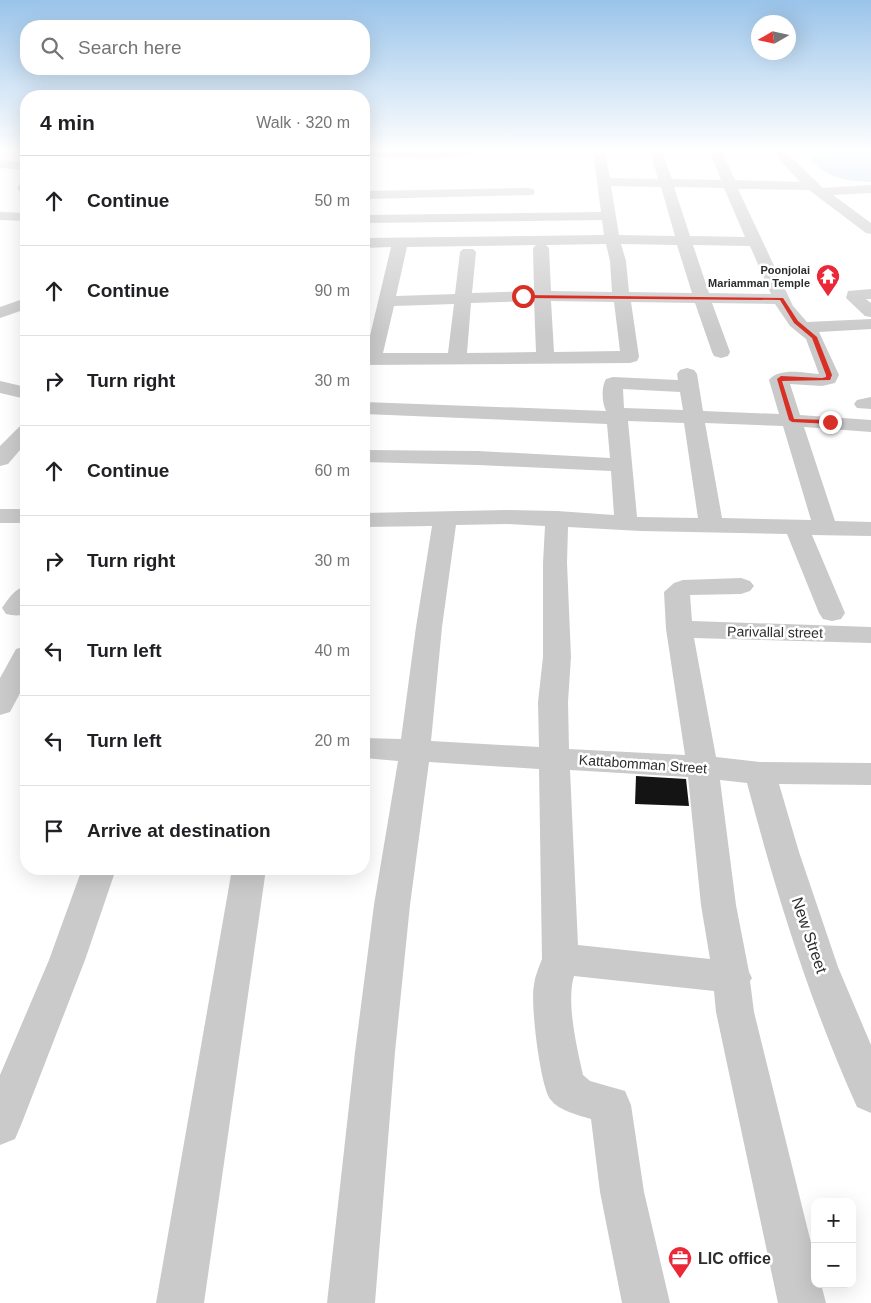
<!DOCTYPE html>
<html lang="en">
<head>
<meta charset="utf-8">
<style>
  :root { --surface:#fff; --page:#f2f2f2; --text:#202124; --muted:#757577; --line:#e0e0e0 }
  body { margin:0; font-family:Helvetica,sans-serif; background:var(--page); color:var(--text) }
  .controls { position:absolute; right:15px; bottom:15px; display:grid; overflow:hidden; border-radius:10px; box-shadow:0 5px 20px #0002 }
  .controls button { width:45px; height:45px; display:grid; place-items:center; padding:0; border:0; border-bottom:1px solid var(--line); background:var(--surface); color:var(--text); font:25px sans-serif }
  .compass { position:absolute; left:751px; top:15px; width:45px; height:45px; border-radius:50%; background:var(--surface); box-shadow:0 5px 20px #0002; rotate:261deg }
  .stop { position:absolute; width:15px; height:15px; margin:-11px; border:4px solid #d93025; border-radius:50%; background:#fff }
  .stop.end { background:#d93025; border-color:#fff; box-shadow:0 1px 5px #0008 }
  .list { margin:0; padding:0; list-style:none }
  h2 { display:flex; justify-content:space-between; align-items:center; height:65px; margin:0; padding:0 20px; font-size:21px }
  h2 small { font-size:16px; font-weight:400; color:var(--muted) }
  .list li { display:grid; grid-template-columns:32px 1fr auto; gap:15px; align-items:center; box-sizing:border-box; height:90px; padding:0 20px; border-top:1px solid var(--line) }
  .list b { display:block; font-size:19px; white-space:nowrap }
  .list em { font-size:16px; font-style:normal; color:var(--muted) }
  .icon { flex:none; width:28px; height:28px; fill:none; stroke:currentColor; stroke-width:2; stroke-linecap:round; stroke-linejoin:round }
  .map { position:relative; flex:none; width:871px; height:1303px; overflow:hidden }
  .search { position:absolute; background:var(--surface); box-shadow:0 5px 20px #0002; left:20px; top:20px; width:350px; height:55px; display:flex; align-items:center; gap:12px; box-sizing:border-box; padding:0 18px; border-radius:20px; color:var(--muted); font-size:19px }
  .panel { position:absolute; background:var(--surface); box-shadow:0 5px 20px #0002; left:20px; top:90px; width:350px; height:785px; border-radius:20px }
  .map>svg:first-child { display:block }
  .water { fill:#c5ddec }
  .building { fill:#141414 }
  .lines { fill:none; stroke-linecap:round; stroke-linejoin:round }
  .path { stroke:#cacaca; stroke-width:2; stroke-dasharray:1 1; stroke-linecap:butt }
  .minor { fill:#cacaca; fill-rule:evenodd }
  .route { fill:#d93025 }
  .labels { text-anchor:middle; stroke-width:5; stroke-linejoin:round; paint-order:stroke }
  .far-poi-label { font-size:11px; font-weight:bold; fill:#2d2d2d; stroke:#fff; text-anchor:end }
  .street-label { font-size:14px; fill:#2d2d2d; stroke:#fff }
  .near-street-label { font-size:16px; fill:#2d2d2d; stroke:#fff }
  .near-poi-label { font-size:16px; font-weight:bold; fill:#2d2d2d; stroke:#fff; text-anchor:start }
</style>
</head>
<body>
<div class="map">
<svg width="871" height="1303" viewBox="0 0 871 1303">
  <rect width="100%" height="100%" fill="#fff"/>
  <!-- water -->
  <path class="water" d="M831,151H851L871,156V182C846,181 825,179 809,157L817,153Z"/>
  <!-- building -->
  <polygon class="building" points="636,776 686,779 689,806 635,804"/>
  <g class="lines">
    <!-- path -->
    <polyline class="path" points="838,176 819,162 819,156 842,151"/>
    <!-- minor -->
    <g class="minor">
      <path d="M364,151H475C464,163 383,157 364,156Z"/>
      <path d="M593,151H605L610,178L658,179L650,151H662L672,179L721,180L710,151H722L735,180L800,182L772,151H785L823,188L871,185V193L833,195L871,223V234L866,233L809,190L738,189L793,306L807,322L871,319V329L819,332L839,375L835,383L822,386L790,384L800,415L871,420V432L804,427L835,521L871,522V536L812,535L845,613L841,619L832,621L823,619L819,613L787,534L641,531L568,527L567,563L571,657L568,702L569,749L685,755L666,629L664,592L674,583L683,580L741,578L750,581L754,586L750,591L741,594L690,595L692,621L871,627V643L694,638L716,757L760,762L871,763V785L779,784L799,852L838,967L871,1045V1113L857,1107C810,1003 776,893 747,783L720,780L736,905L749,972L752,978L750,981L754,1012L815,1259V1284H821L826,1303H778L716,1012L714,991L574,976C566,1002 577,1048 583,1075L590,1081L625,1091L631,1105L644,1192L670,1303H622L600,1192L591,1119C578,1115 559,1111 550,1099C540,1085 530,1002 534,985C535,976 539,967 542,959L539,769L429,762L410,905L395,1052L375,1303H327L355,1052L374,905L398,761L364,758V738L401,739L416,627L432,526L364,527V513L507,510L557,511L614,515L611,471L478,465L364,462V450L478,451L610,458L607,424L364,414V402L606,411C602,403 601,387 606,379L613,377L678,380L677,374L680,370L687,368L694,370L697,374L703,411L779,414L769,380C779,367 804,373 819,374L806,339L790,326L775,304L712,303L730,352L728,356L721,358L714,356L712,352L695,303L631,302L639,357L637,361L630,363L364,365V353L368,344L391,247L364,248V238L604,235L602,220L364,223V215L601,212ZM611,186L661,187L675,236L619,235ZM674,187L724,188L745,237L690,236ZM606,244L610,261L612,292L551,291L549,248L546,245ZM621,244L677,245L692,293L629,292L626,261ZM536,245L533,248L534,291L472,293L476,252L473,249H463L460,252L455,294L396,296L407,247ZM693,245L750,246L771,294L709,293ZM534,301L536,352L467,353L471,303ZM551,301L614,302L620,351L554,352ZM454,304L448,353H383L394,306ZM623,389L680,392L683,410L624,408ZM628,421L684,423L698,518L637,517ZM705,423L783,426L811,520L722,518ZM507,524L545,526L543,563V657L538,702L539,747L431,741L442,627L456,525ZM570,770L688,777L701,905L710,959L578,945Z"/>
      <polygon points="859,151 871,151 871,156 861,154"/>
      <polygon points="0,160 26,162 26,170 0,168"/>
      <polygon points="26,183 26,192 19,191 17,188 19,185"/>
      <polygon points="528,188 533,189 535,192 533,195 364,199 364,191"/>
      <polygon points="0,212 26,213 26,221 0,220"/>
      <polygon points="871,289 871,299 866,299 871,303 871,317 865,316 846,298 848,291"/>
      <polygon points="26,298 26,309 0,318 0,307"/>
      <polygon points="0,381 26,387 26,399 0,393"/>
      <polygon points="871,397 871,409 857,408 854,404 857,400"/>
      <polygon points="26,425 26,443 8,464 0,466 0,446 19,427"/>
      <rect x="0" y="509" width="26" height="14"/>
      <path d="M26,586V611C21,618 13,615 6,614L2,608C9,598 14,589 26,586Z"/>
      <polygon points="26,646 26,682 10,712 0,715 0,678 16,649"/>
      <polygon points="82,869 116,869 85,960 21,1125 15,1139 0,1145 0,1075 49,960"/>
      <polygon points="232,869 266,869 204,1303 156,1303"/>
    </g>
  </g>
  <!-- sky -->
  <linearGradient id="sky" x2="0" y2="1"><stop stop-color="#9ac4ea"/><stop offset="0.45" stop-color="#fff"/><stop offset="1" stop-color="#fff" stop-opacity="0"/></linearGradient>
  <rect width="871" height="334" fill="url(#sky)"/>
  <!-- route -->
  <polygon class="route" points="522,295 783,298 798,321 817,337 832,375 830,380 782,381 794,419 830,420 833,422 830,424 792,422 789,420 777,379 781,376 822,378 826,377 826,375 812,338 794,323 780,300 523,298"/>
  <!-- icons -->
  <defs>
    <g id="temple-pin" transform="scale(1.25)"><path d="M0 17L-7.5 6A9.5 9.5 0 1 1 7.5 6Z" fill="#eb2838" stroke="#fff"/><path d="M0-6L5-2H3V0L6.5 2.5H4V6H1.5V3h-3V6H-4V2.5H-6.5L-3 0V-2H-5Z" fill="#fff"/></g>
    <g id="office-pin" transform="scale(1.25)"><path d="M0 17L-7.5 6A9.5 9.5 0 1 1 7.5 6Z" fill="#eb2838" stroke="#fff"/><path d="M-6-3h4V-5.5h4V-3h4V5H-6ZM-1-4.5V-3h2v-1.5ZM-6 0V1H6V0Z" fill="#fff"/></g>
  </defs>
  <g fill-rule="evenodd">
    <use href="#temple-pin" x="828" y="276"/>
    <use href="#office-pin" x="680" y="1258"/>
  </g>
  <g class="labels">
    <!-- far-poi labels -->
    <g class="far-poi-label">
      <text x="810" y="274">Poonjolai<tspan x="810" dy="13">Mariamman Temple</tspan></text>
    </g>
    <!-- street labels -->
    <g class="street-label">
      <text transform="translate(775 632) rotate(1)" y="5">Parivallal street</text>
      <text transform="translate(643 764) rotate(4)" y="5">Kattabomman Street</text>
    </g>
    <!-- near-street labels -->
    <g class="near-street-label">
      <text transform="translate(810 935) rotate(71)" y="6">New Street</text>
    </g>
    <!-- near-poi labels -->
    <g class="near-poi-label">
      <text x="698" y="1264">LIC office</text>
    </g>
  </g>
</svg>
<div class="controls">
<button>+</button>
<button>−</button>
</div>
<svg class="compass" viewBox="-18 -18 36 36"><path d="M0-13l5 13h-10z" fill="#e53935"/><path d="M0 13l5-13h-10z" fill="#757577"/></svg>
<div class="stop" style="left:523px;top:296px"></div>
<div class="stop end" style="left:830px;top:422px"></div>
<div class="search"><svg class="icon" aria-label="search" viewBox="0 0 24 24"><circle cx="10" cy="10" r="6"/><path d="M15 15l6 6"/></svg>Search here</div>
<section class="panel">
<h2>4 min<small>Walk · 320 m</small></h2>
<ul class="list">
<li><svg class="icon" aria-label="ahead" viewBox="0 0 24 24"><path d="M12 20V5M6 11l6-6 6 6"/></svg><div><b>Continue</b></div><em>50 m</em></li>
<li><svg class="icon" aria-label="ahead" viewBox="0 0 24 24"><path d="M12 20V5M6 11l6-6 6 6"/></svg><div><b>Continue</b></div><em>90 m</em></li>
<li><svg class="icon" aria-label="right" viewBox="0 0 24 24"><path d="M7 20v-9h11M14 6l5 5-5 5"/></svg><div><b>Turn right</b></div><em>30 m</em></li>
<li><svg class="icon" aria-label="ahead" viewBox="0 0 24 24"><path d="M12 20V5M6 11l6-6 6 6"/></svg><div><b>Continue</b></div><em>60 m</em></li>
<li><svg class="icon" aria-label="right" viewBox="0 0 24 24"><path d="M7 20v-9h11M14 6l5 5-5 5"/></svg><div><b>Turn right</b></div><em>30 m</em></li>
<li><svg class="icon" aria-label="left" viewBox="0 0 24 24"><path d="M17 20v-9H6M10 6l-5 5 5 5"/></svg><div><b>Turn left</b></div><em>40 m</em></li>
<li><svg class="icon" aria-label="left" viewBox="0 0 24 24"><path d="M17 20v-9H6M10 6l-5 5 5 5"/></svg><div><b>Turn left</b></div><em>20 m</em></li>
<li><svg class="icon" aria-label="arrive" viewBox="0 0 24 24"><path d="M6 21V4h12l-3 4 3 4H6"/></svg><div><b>Arrive at destination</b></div></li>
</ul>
</section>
</div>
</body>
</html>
